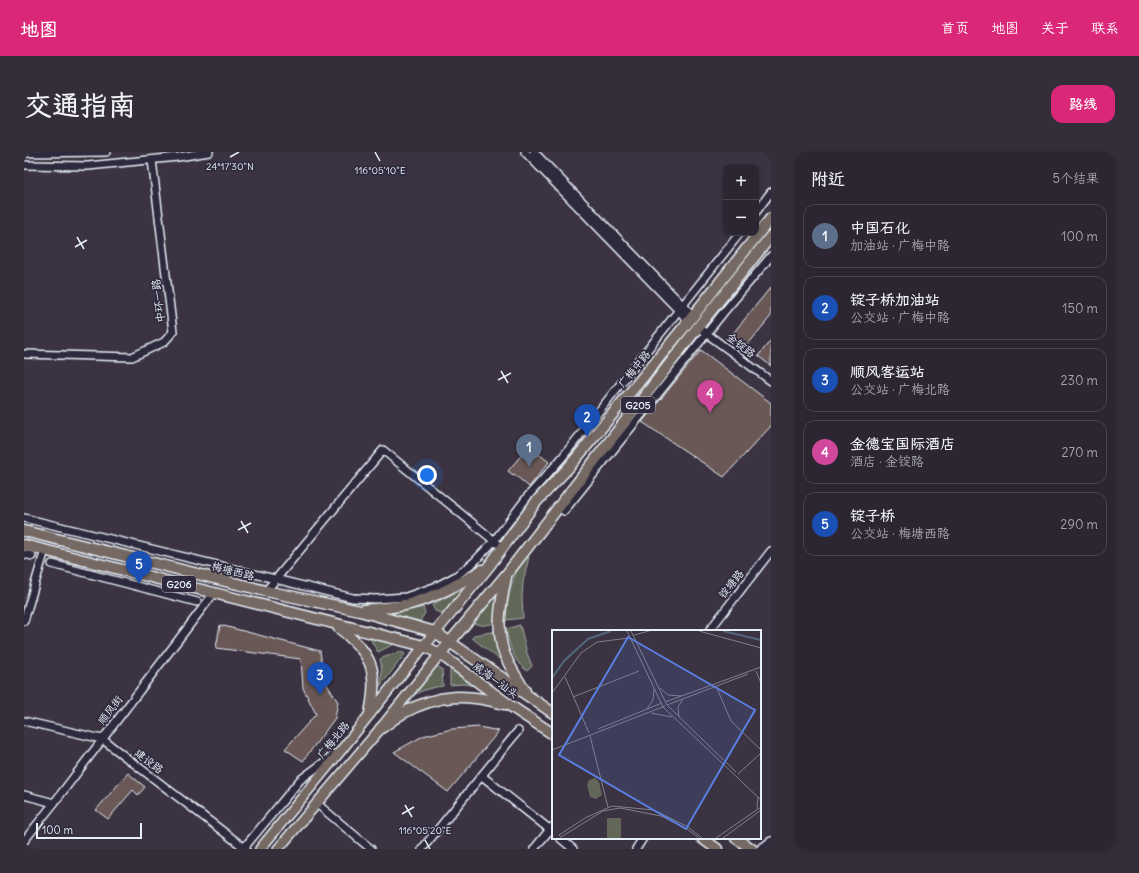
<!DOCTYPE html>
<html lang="zh">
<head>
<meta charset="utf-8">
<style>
  :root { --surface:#2c2632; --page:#342e3a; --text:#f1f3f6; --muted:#a6a5ac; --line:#48434d; --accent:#db2777 }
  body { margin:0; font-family:Delius,"LXGW WenKai TC",sans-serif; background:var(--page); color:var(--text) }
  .controls { position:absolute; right:12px; top:12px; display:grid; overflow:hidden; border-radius:8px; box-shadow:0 2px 6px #0003 }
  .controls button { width:36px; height:36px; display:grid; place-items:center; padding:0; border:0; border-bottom:1px solid var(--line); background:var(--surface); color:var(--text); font:20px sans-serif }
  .scale { position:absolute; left:12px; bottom:10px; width:106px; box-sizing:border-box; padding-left:4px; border:2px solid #e8f1f8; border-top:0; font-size:11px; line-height:14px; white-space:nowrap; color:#e8f1f8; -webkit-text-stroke:3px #2f2a3d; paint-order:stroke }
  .you { position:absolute; left:403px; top:323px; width:14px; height:14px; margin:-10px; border:3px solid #fff; border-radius:50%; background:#1a73e8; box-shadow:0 0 0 6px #1a73e833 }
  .badge { display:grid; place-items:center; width:26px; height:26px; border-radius:50%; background:var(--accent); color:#fff; font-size:13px; font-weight:700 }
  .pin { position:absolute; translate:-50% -33px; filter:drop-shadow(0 1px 2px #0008) }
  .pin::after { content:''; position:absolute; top:21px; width:14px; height:12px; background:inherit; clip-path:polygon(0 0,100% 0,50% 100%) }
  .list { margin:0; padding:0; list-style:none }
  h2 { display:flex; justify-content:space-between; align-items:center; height:52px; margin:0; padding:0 16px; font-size:17px }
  h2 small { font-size:13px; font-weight:400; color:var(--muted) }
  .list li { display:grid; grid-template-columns:26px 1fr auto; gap:12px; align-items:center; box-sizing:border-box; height:64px; margin:0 8px 8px; padding:0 8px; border:1px solid var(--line); border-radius:12px }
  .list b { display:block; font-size:15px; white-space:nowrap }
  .list p { margin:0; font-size:13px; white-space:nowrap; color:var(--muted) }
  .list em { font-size:13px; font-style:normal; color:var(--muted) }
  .map { position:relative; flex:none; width:747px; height:697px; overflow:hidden; border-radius:12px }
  header { display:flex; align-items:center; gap:24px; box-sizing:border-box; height:56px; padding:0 20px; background:var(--accent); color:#fff }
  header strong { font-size:19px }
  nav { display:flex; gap:22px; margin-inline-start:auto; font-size:14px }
  .intro { display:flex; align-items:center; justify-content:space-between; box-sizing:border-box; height:96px; padding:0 24px }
  h1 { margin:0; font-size:28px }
  .button { padding:10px 18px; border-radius:12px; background:var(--accent); color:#fff; font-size:14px; font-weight:700 }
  main { display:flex; gap:24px; padding:0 24px }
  aside { flex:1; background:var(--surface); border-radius:12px; box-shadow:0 2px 6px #0003 }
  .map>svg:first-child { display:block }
  .green { fill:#626759; stroke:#a5aca8 }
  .building { fill:#695857; stroke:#e8f1f8 }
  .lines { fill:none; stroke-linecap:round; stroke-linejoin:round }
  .minor-casing { stroke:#e8f1f8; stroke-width:10 }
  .major-casing { stroke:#e8f1f8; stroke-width:12 }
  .highway-casing { stroke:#e8f1f8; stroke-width:13 }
  .minor { stroke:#2f2a3d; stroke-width:7 }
  .major { stroke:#766964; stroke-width:9 }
  .highway { stroke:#766964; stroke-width:10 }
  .ticks { fill:none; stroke:#e8f1f8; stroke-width:1.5 }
  .labels { text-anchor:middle; stroke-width:3.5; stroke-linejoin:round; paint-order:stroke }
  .shield { fill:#2f2a3d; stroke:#b0b5c0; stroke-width:1 }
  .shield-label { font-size:10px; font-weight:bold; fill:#e8f1f8 }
  .street-label { font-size:11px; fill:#e8f1f8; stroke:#2f2a3d }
  .inset-river { fill:none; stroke:#52677d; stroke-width:2 }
  .inset-road { fill:none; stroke:#807f8b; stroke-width:1 }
  .view { fill:#5a7fe2; fill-opacity:0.15; stroke:#5a7fe2; stroke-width:2 }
  .inset-edge { fill:none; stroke:#e8f1f8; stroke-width:2 }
  .ticks-label { font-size:10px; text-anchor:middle; fill:#e8f1f8; stroke:#2f2a3d; stroke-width:3.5; stroke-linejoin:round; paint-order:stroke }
</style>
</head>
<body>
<header>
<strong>地图</strong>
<nav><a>首页</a><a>地图</a><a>关于</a><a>联系</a></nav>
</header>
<div class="intro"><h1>交通指南</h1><a class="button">路线</a></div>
<main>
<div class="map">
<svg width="747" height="697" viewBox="0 0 747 697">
  <rect width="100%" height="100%" fill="#3b3342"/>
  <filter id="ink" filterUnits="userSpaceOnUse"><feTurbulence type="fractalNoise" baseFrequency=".025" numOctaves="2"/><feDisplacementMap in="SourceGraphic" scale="8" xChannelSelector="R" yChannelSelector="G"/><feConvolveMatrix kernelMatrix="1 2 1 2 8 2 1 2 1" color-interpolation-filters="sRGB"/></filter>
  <g filter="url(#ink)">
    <!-- green -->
    <g class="green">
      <path d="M505,405L499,430L498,446L499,466L482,468C483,450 488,414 505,405Z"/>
      <path d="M477,433L472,471C463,473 456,475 448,470Z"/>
      <polygon points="442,434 420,462 411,459 408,453"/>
      <polygon points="399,455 401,461 396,469 365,462"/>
      <path d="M496,473L503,501L508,514L503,519C490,510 485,493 482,477Z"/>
      <polygon points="473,479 484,514 448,486 451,483"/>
      <polygon points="339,480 380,487 354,500 346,487"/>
      <path d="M377,499L381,502L354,537C359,527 358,517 356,507Z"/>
      <path d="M411,513L418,517L419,534C403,536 396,539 382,548Z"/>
      <polygon points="426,515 457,535 439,532 426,533"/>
    </g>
    <!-- building -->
    <g class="building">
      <polygon points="747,135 747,164 721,196 706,185"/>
      <polygon points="747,188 747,214 734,204"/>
      <polygon points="677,198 747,251 747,274 700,325 618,270"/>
      <polygon points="511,299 525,310 505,335 490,322 489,323 484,319 499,301 506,306"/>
      <polygon points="196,473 296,499 300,528 314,550 311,566 279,609 261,597 292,562 279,536 277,507 192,496"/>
      <polygon points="455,575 475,579 424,640 370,600 399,584 428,577"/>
      <polygon points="104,621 121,635 114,643 109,638 84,667 72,658"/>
    </g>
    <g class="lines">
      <!-- minor casing -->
      <g class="minor-casing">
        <g id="minor">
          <polyline points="501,0 665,169"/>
          <polyline points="510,0 669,164"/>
          <polyline points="0,1 82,0"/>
          <polyline points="0,13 64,14 154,5 185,0"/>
          <polyline points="732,60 747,40"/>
          <polyline points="679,179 747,229"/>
          <polyline points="0,202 108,205 140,190 149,180 128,8"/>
          <polyline points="535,355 540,359 699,161 747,104"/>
          <polyline points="0,366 329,446 352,447 382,445 413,434 432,424 450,410 470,389 504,344 537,307 716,81"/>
          <polyline points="0,402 8,404"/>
          <polyline points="28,412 173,450"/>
          <polyline points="242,439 359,298 479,396"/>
          <polyline points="0,469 21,398"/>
          <polyline points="685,479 747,399"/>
          <polyline points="0,569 78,587 222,697"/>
          <polyline points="458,624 529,680"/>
          <polyline points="0,643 30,651"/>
          <polyline points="292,651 347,697"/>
          <polyline points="536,686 549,697"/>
          <polyline points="0,689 30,651 190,441"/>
          <polyline points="219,697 276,628 311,602"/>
          <polyline points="398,697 494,579"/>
          <polyline points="510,697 528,675"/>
          <polyline points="612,697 619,686"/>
          <polyline points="736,697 747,689"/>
        </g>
      </g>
      <!-- major casing -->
      <g class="major-casing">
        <g id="major">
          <polyline points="236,697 319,596 400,494"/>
          <polyline points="254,697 356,577 416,502"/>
        </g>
      </g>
      <!-- highway casing -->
      <g class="highway-casing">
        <g id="highway">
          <polyline points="0,379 242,439 336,459 411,480 529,561"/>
          <polyline points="0,393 400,494 416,502 488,555 529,582"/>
          <path d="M482,425C477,450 472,474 479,498C484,513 493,526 501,539"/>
          <path d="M340,458C355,456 371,456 386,452C412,445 435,432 458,418"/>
          <path d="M314,475C348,502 355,518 346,561"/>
          <polyline points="400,494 465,414 512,350 545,315 665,169 747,66"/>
          <polyline points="416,502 482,423 674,175 747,84"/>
          <path d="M356,577C364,571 371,566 379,561C414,542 443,541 480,552"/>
          <polyline points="678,686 693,697"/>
          <polyline points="712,686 728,697"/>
        </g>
      </g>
      <!-- minor -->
      <use href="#minor" class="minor"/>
      <!-- major -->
      <use href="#major" class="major"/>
      <!-- highway -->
      <use href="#highway" class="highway"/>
    </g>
  </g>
  <!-- ticks -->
  <path class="ticks" d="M351,0L356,9M206,5L215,0M53,85L60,97M51,95L63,88M477,219L484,231M474,228L487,221M217,369L224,381M214,378L227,371M381,653L388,665M378,662L390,655M401,688L406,697"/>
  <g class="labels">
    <!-- shield labels -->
    <g class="shield">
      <rect x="597" y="245" width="34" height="16" rx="3"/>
      <rect x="138" y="424" width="34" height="16" rx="3"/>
    </g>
    <g class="shield-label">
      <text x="614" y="257">G205</text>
      <text x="155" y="436">G206</text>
    </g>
    <!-- street labels -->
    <g class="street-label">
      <text transform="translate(134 149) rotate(-97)" y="4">中环一路</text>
      <text transform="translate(717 193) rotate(37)" y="4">金锭路</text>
      <text transform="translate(610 217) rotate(-51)" y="4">广梅中路</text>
      <text transform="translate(209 419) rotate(14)" y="4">梅塘西路</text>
      <text transform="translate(707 432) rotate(-52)" y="4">锭塘路</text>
      <text transform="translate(472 528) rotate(36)" y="4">威海—汕头</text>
      <text transform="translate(86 558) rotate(-53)" y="4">顺风街</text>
      <text transform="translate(309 588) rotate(-51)" y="4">广梅北路</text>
      <text transform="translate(125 609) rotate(37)" y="4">建设路</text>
    </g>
  </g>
  <!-- overview -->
  <g transform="translate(528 478)">
    <rect width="209" height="209" fill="#3b3342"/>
    <path d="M43,148L47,152L50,165L44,169L38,167L35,155L37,150ZM55,188H69V208H55Z" fill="#626759"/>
    <path class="inset-river" d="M171,1L209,10M0,48L12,31L36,9L59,1"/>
    <path class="inset-road" d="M75,1L111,77L209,170M79,1L115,75L184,142M147,1L209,18M82,5L97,1M204,41L209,53M13,47L37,103M164,56L179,91L209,120M108,58L116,65L130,66M0,63L29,23L45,12L77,8M21,67L87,41M113,72L209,37M115,75L196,44M95,79L101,70L102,59M99,83L120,87M127,87L126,77L131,69M46,99L110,73M38,106L56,177M0,120L113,76M186,144L209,123M205,179L206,167M9,207L7,205L33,188L60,176L102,180L136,197L150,208M9,207L51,181L68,178L109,186L135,199L147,208M164,208L209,177M171,208L209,180"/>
    <path class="view" d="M76,7L203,80L134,199L7,125Z"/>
    <rect width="209" height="209" class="inset-edge"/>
  </g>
  <g class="ticks-label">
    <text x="206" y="18">24°17'30"N</text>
    <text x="356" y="22">116°05'10"E</text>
    <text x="401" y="682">116°05'20"E</text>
  </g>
</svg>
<div class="controls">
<button>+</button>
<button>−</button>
</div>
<div class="scale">100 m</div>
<div class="you"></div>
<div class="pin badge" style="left:505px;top:315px;background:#5c6f8a">1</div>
<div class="pin badge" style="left:563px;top:285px;background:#1a4fb4">2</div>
<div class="pin badge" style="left:296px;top:543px;background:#1a4fb4">3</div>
<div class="pin badge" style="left:686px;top:261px;background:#d1479c">4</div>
<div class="pin badge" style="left:115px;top:432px;background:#1a4fb4">5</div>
</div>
<aside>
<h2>附近<small>5个结果</small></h2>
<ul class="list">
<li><span class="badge" style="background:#5c6f8a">1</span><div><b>中国石化</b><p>加油站 · 广梅中路</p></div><em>100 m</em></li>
<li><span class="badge" style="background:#1a4fb4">2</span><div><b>锭子桥加油站</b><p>公交站 · 广梅中路</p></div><em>150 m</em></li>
<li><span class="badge" style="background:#1a4fb4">3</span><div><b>顺风客运站</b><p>公交站 · 广梅北路</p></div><em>230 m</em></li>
<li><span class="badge" style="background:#d1479c">4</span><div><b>金德宝国际酒店</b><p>酒店 · 金锭路</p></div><em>270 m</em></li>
<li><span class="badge" style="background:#1a4fb4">5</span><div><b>锭子桥</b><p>公交站 · 梅塘西路</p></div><em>290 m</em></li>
</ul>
</aside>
</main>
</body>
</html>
